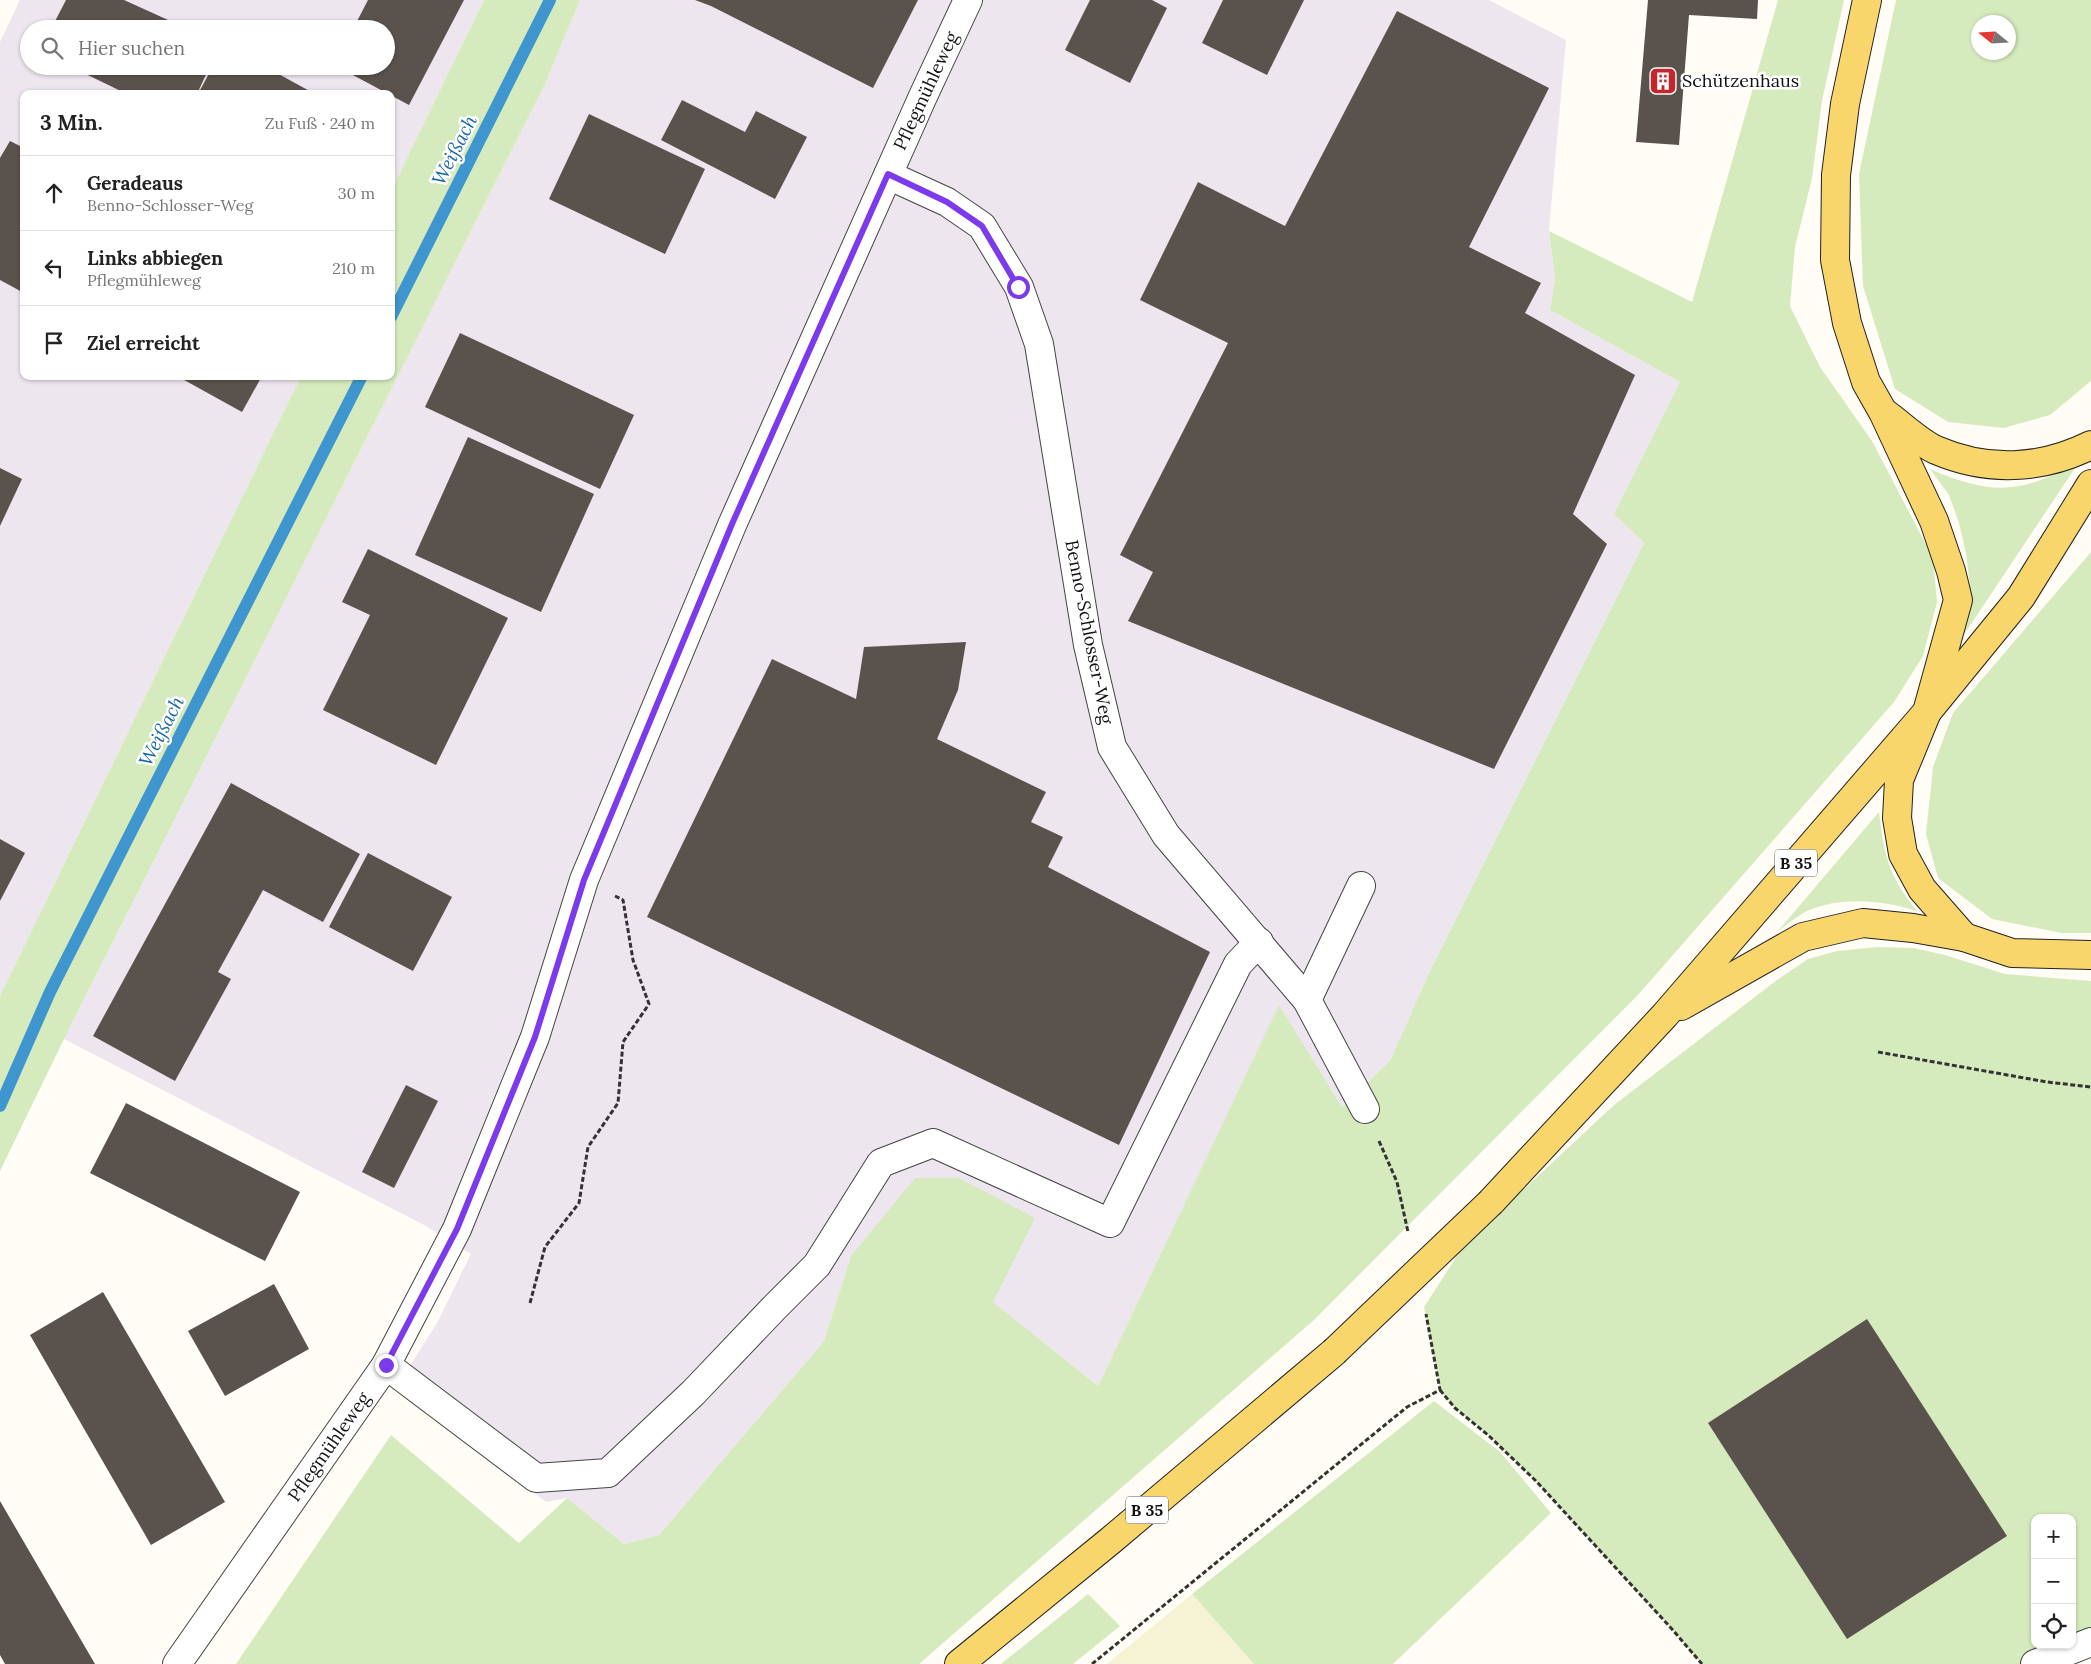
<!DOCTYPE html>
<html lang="de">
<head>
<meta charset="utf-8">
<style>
  :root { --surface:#fff; --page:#f6f6f6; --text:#222; --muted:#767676; --line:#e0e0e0 }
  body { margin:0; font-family:Lora,serif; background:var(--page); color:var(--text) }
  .controls { position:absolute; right:15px; bottom:15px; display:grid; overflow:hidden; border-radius:10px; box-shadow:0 1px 4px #0004 }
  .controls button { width:45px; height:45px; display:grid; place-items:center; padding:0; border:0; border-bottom:1px solid var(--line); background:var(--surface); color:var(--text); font:25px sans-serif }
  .compass { position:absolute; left:1971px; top:15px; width:45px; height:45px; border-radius:50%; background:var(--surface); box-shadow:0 1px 4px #0004; rotate:288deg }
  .stop { position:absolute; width:15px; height:15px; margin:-11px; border:4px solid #7c3aed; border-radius:50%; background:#fff }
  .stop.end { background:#7c3aed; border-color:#fff; box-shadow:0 1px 5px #0008 }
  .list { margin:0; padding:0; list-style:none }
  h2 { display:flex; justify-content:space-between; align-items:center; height:65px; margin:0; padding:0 20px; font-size:21px }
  h2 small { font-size:16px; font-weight:400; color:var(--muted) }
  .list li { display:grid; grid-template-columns:32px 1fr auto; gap:15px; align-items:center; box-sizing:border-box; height:75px; padding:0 20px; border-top:1px solid var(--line) }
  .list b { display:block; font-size:19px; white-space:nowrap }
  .list p { margin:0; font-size:16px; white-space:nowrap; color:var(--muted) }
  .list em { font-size:16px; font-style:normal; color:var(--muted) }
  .icon { flex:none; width:28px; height:28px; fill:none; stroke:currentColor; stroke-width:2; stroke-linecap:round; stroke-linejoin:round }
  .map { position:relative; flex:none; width:2091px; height:1664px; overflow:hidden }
  .search { position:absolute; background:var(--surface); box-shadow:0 1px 4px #0004; left:20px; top:20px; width:375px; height:55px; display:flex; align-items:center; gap:12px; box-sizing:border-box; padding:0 18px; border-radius:28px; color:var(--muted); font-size:19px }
  .panel { position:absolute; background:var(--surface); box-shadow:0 1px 4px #0004; left:20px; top:90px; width:375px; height:290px; border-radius:10px }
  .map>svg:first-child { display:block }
  .industrial { fill:#eee6ef; fill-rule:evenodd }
  .farmland { fill:#f6f3d4 }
  .green { fill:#d5ebbd; fill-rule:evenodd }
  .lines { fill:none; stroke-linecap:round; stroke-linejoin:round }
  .stream { stroke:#3f96cf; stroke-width:12 }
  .building { fill:#5a524d }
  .minor-casing { stroke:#444; stroke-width:30 }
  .major-casing { stroke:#222; stroke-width:30 }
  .path { stroke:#333; stroke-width:3; stroke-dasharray:5 2.5; stroke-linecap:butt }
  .minor { stroke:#fff; stroke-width:28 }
  .major { stroke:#f9d66b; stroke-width:28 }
  .major-bridge-casing { stroke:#222; stroke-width:30; stroke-linecap:butt }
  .major-bridge { stroke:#f9d66b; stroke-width:28 }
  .route { stroke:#7c3aed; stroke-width:6 }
  .labels { text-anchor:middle; stroke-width:5; stroke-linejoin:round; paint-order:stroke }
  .shield { fill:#fff; stroke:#585858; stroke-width:1 }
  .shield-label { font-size:16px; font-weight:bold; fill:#111 }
  .poi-label { font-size:18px; fill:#111; stroke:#fff; text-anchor:start }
  .street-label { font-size:18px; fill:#111; stroke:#fff }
  .water-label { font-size:19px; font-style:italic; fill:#1768a6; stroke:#fff }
</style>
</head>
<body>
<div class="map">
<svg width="2091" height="1664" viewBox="0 0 2091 1664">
  <rect width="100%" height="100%" fill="#fffdf5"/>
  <!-- industrial -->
  <g class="industrial">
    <path d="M20,0H484L391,191V94H24V376H301L0,996V42ZM29,29H386V66H29Z"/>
    <polygon points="580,0 1489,0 1566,40 1549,230 1555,279 1550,310 1680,382 1614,514 1644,543 1428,975 1390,1061 1342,1107 1279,1006 1098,1386 992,1302 851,1256 824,1341 659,1535 624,1544 567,1498 546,1502 397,1386 437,1323 471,1254 424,1225 64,1039 545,84"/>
  </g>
  <!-- farmland -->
  <polygon class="farmland" points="1192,1594 1254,1664 1107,1664"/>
  <!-- green -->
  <g class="green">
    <polygon points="484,0 580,0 545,84 64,1039 0,1171 0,996 301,376 391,376 391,191"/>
    <polygon points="1778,0 1844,0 1822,101 1812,178 1795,247 1790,306 1820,367 1872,441 1933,558 1937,602 1923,656 1894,702 1638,995 1314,1320 919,1664 236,1664 391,1435 519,1543 567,1498 624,1544 659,1535 824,1341 851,1256 915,1178 959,1178 1035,1218 993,1302 1098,1386 1279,1005 1342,1107 1390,1061 1428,975 1644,543 1614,514 1680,382 1550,310 1555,279 1549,231 1692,302"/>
    <path d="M1896,0H2091V381L2050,415L2004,428L1948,422L1895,389L1863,286L1859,174ZM1978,22H2008V52H1978Z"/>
    <path d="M2079,462L1963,636L1970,586L1966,553L1959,523L1949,495L1930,469C1993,496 2020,494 2079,462Z"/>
    <polygon points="2091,552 2091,933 2062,933 1992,919 1938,878 1926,834 1933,767 1953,713"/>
    <path d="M1879,812C1884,856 1889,876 1917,911C1883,900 1840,896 1807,911C1797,916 1787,925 1778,931Z"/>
    <path d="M1878,947L1914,948L1945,955L2005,974L2091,981V1642L2035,1664H1702L1671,1628L1536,1481L1488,1435L1455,1408L1440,1390L1424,1307L1464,1245L1614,1105L1777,980L1808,959L1837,951ZM2035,1518H2072V1645H2035Z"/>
    <polygon points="1434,1401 1500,1452 1551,1513 1393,1664 1254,1664 1192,1594"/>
    <polygon points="1088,1594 1120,1626 1073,1664 1001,1664"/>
  </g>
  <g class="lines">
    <!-- stream -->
    <g class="stream">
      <polyline points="391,317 550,0"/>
      <polyline points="0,1106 50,992 362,376"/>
    </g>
  </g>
  <!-- building -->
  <g class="building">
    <polygon points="66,0 124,0 188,29 51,29"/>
    <polygon points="368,0 464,0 409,105 336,66 386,66 386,29 353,29"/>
    <polygon points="695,0 918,0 873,88 711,6"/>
    <polygon points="1090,0 1152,0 1167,8 1130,83 1065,50"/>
    <polygon points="1223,0 1304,0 1267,75 1202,43"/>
    <polygon points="1648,0 1758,0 1757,19 1689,15 1679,145 1636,142"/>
    <polygon points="1397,11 1549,88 1469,247 1541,283 1525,313 1635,375 1573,514 1607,544 1494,769 1128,621 1153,572 1120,555 1228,343 1140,300 1198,182 1285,226"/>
    <polygon points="69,66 210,66 197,94 127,94"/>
    <polygon points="213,66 264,66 315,94 198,94"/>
    <polygon points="682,100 745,132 756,111 807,137 775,199 661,140"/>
    <polygon points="589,114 705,169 665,254 549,199"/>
    <polygon points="10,141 24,148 24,293 0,280 0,158"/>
    <polygon points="460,333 634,415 600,489 425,407"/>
    <polygon points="177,376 262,376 242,412"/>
    <polygon points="468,437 594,494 541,612 415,555"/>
    <polygon points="0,468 22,479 0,526"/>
    <polygon points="368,549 508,618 436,765 323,710 370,615 342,602"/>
    <polygon points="966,642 958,690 937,739 1046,792 1031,822 1063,837 1048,867 1210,952 1119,1145 647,917 772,659 856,699 864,647"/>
    <polygon points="231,783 360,854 323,922 263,890 218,972 231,979 175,1081 93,1036"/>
    <polygon points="0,839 25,853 0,901"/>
    <polygon points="368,853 452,897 413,971 329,927"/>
    <polygon points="406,1085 438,1101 394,1188 362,1172"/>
    <polygon points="126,1103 300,1192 265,1261 90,1173"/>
    <polygon points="274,1284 309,1349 225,1396 188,1331"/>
    <polygon points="103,1292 225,1502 151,1545 30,1335"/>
    <polygon points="1867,1319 2007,1536 1847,1639 1708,1423"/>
    <polygon points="0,1501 95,1664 5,1664 0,1655"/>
  </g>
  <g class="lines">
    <!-- minor casing -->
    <g class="minor-casing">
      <g id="minor">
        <polyline points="888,175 947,202 982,226 1019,287 1039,344 1088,645 1112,747 1166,835 1307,1000 1365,1109"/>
        <polyline points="1307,1000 1361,886"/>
        <polyline points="386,1365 536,1478 608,1473 693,1393 775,1307 817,1265 881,1163 933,1143 1110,1223 1238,964 1259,942"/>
        <polyline points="177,1664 386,1365 457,1229 535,1037 584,880 732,525 924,94 968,0"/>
        <polyline points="2035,1664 2091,1642"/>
      </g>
    </g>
    <!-- major casing -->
    <g class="major-casing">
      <g id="major">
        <polyline points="1867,0 1845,104 1836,175 1835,260 1847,323 1866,382 1883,412 1934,521 1951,571 1958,600 1927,712 1899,780 1897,818 1903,854 1922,889 1964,937"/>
        <path d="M1886,414C1900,424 1921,444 1936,450C1987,472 2041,470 2091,445"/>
        <polyline points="1681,1006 1803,937 1863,923 1913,928 1964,937 2012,953 2091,955"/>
        <polyline points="1491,1202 1665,1015 1927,712 2021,597 2091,484"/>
        <polyline points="959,1664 1110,1541 1334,1352"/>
      </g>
    </g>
    <!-- path -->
    <g class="path">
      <polyline points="1878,1052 2047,1082 2091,1087"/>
      <polyline points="1379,1141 1397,1182 1408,1232"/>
      <polyline points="530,1303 545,1247 579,1203 588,1147 618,1103 623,1042 649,1004 633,960 623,900 615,896"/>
      <polyline points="1440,1390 1455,1408 1488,1435 1536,1481 1671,1628 1702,1664"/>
      <polyline points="1092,1664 1407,1407 1440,1390 1426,1314"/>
    </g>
    <!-- minor -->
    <use href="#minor" class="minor"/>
    <!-- major -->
    <use href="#major" class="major"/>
    <!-- major-bridge casing -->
    <g class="major-bridge-casing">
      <polyline id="major-bridge" points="1334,1352 1491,1202"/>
    </g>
    <!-- major-bridge -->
    <use href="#major-bridge" class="major-bridge"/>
  </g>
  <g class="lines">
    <!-- route -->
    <polyline class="route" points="386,1365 457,1229 535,1037 584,880 732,524 888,174 947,202 982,226 1018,287"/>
  </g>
  <!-- icons -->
  <defs>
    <g id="building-square" transform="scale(1.4375)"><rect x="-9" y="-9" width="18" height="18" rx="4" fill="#c4262e" stroke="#fff"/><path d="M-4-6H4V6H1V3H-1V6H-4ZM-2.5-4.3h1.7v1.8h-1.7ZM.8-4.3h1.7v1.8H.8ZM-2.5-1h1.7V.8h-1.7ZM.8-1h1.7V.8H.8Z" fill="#fff"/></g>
  </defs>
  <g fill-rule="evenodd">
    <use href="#building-square" x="1663" y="81"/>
  </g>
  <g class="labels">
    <!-- shield labels -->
    <g class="shield">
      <rect x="1775" y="849.5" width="42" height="27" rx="4"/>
      <rect x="1126" y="1496.5" width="42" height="27" rx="4"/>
    </g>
    <g class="shield-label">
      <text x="1796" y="869">B 35</text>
      <text x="1147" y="1516">B 35</text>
    </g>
    <!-- poi labels -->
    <g class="poi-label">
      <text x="1682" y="87">Schützenhaus</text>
    </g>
    <!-- street labels -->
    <g class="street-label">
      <text transform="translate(926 91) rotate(-65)" y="6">Pflegmühleweg</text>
      <text transform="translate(1089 632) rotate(79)" y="6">Benno-Schlosser-Weg</text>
      <text transform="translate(329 1447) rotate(-55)" y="6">Pflegmühleweg</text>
    </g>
    <!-- water labels -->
    <g class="water-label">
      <text transform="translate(454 150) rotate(-63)" y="7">Weißach</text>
      <text transform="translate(161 731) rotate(-63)" y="7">Weißach</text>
    </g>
  </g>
</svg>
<div class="controls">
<button>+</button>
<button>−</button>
<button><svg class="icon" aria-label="locate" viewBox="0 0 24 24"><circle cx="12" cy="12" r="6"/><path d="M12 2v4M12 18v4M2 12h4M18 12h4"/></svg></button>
</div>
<svg class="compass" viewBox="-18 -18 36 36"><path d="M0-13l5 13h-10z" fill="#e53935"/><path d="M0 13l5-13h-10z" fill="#767676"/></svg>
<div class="stop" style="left:1018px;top:287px"></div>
<div class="stop end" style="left:386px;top:1365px"></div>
<div class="search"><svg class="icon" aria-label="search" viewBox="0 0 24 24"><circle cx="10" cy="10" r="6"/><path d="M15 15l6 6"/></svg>Hier suchen</div>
<section class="panel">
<h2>3 Min.<small>Zu Fuß · 240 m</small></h2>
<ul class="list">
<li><svg class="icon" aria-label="ahead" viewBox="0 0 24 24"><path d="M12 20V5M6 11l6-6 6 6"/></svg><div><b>Geradeaus</b><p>Benno-Schlosser-Weg</p></div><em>30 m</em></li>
<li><svg class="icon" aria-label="left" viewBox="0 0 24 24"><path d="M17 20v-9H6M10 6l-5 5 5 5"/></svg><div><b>Links abbiegen</b><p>Pflegmühleweg</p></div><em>210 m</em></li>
<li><svg class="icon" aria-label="arrive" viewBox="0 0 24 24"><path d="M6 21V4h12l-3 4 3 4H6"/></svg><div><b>Ziel erreicht</b></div></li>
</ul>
</section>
</div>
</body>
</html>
